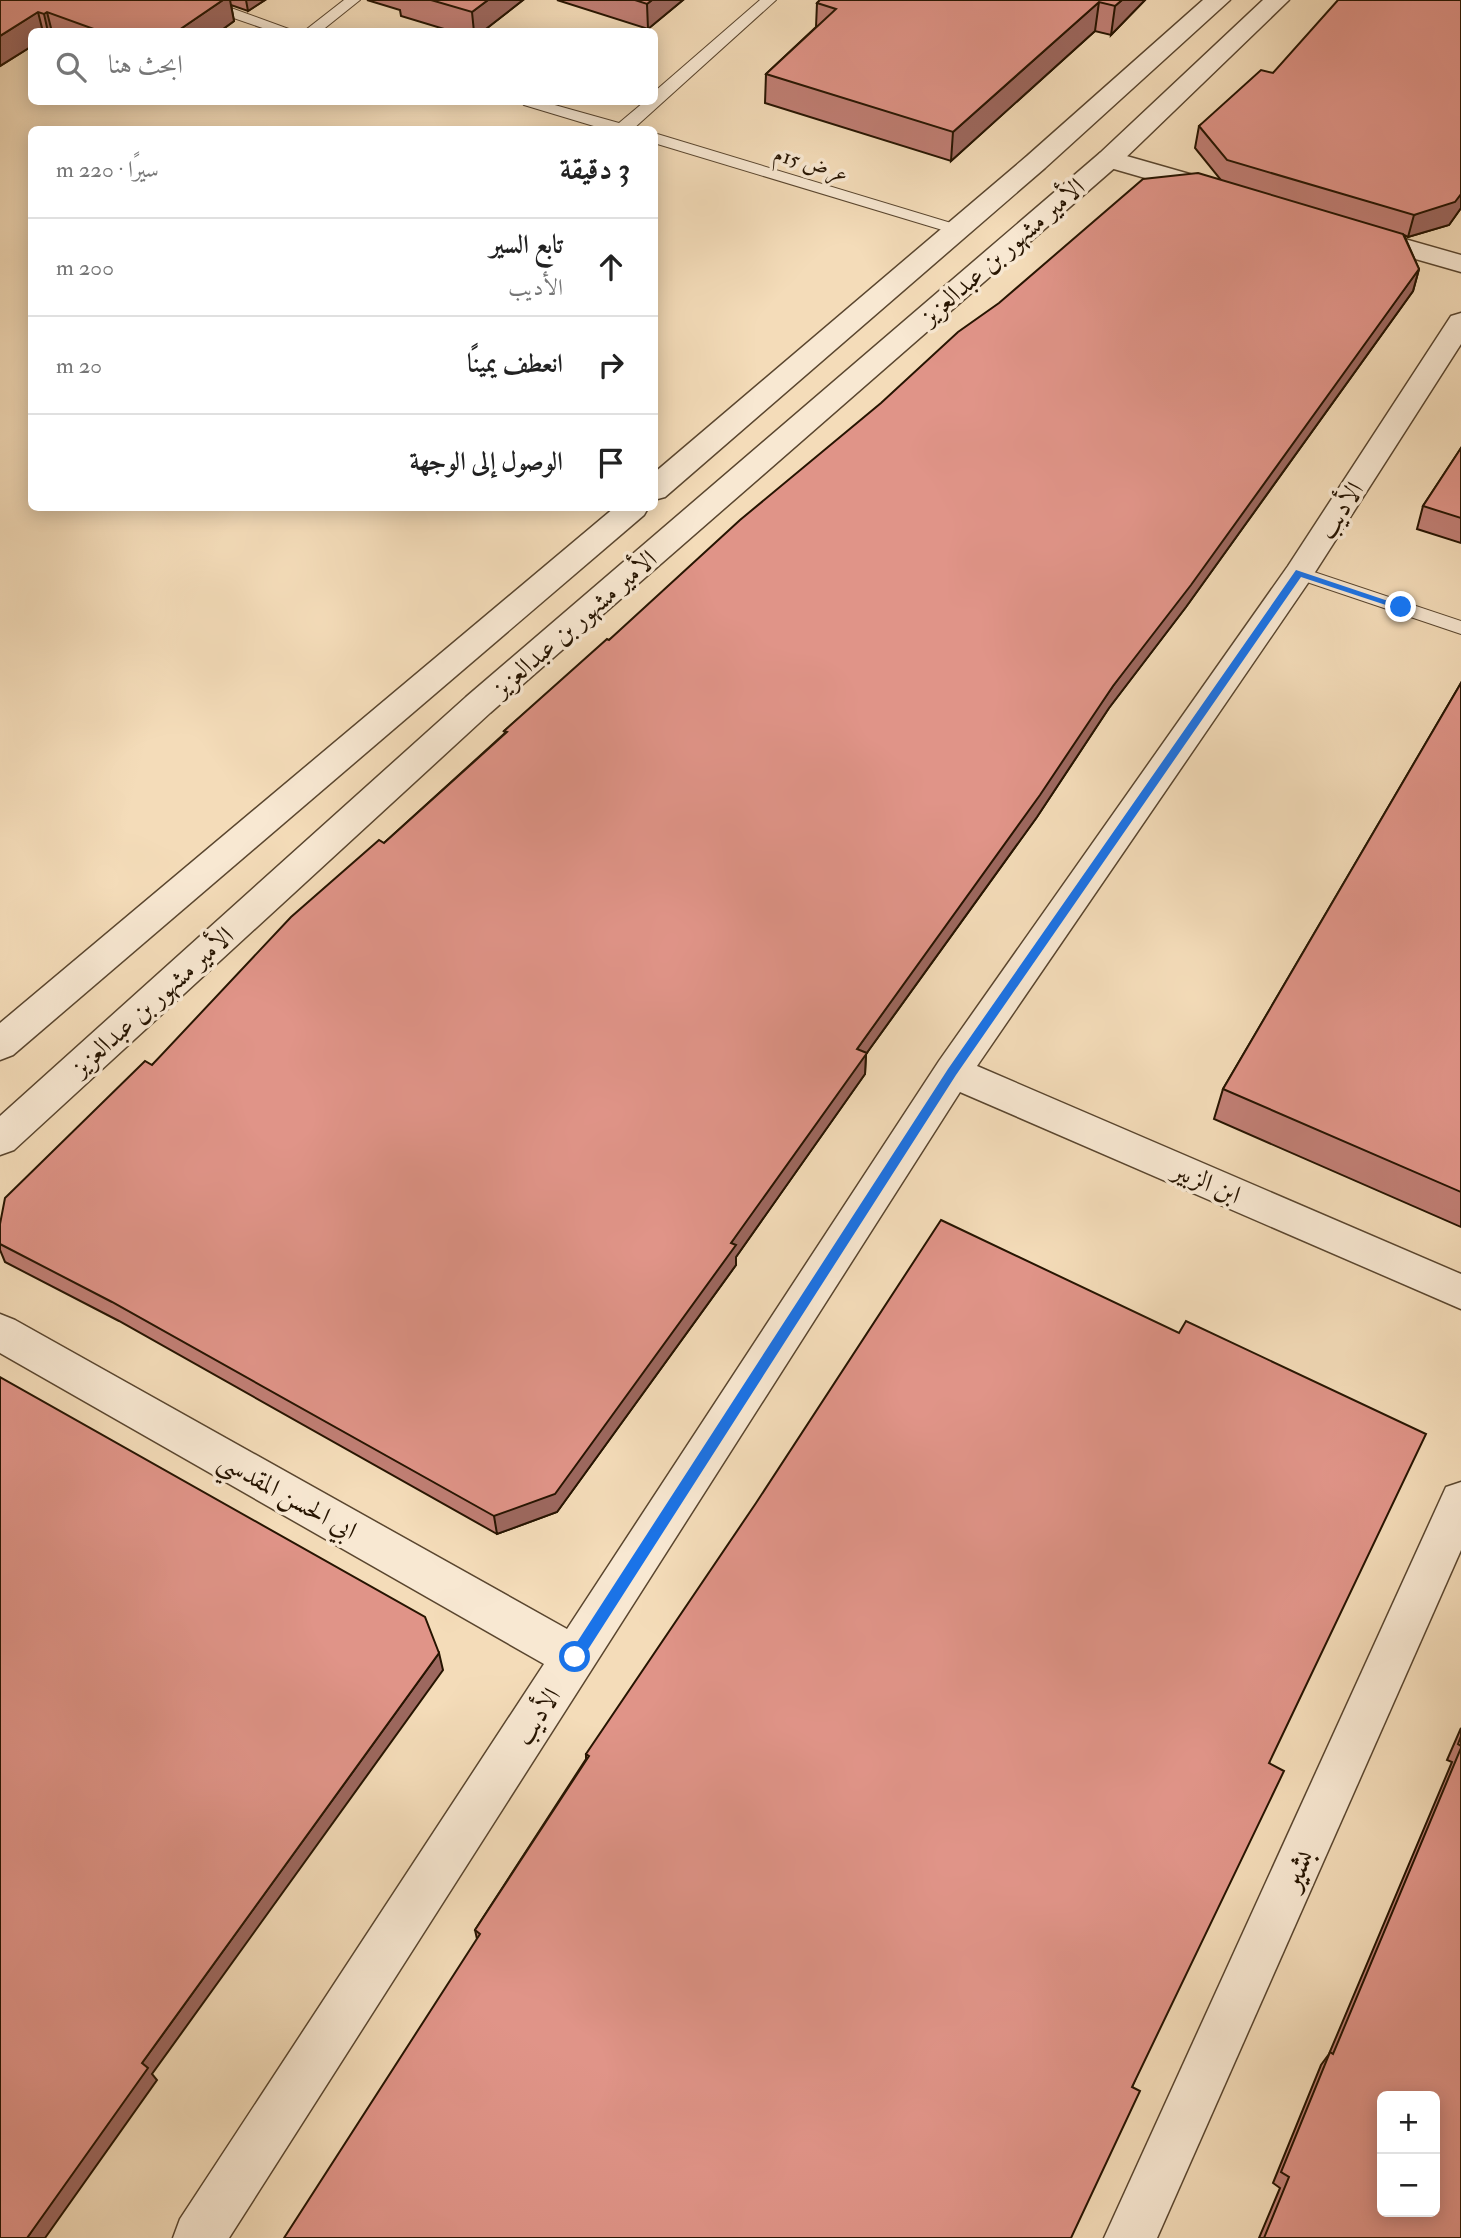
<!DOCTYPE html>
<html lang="ar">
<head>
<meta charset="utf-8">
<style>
  :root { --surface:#fff; --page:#f6f6f6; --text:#222; --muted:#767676; --line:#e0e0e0 }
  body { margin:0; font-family:"IM FELL Double Pica",Amiri,serif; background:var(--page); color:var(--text); direction:rtl }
  .controls { position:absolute; right:21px; bottom:21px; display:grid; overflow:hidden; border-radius:10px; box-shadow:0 4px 18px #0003 }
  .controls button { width:63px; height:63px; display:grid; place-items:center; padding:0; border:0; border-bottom:2px solid var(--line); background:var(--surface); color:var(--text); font:35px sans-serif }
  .stop { position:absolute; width:21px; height:21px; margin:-16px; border:5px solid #1a73e8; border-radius:50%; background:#fff }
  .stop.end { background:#1a73e8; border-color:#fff; box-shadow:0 2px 7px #0008 }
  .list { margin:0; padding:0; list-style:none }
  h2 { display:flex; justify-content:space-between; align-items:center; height:91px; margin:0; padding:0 28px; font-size:30px }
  h2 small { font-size:23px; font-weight:400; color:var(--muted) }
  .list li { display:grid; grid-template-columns:46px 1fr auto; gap:21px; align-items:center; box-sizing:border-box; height:98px; padding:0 28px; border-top:2px solid var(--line) }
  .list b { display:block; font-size:26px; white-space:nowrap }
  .list p { margin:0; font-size:23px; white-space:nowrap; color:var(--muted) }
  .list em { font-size:23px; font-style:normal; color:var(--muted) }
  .icon { flex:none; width:38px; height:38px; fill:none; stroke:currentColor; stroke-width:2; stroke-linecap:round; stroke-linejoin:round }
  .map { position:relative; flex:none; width:1461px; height:2238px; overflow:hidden; direction:ltr }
  .search { position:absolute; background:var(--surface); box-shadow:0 4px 18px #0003; left:28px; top:28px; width:630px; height:77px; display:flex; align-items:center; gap:18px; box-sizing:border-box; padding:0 24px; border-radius:10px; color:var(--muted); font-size:26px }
  .panel { position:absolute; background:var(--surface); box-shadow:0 4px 18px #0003; left:28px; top:126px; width:630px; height:385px; border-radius:10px; direction:rtl }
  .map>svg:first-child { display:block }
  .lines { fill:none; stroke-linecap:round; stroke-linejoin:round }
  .service-casing { stroke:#5a462f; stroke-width:2 }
  .minor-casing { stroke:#5a462f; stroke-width:3 }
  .tertiary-casing { stroke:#5a462f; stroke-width:3 }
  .service { fill:#f8e8d2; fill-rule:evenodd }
  .minor { fill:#f8e8d2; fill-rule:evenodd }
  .tertiary { fill:#f8e8d2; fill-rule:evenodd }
  .wall { fill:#c17f75; stroke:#261401; stroke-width:2 }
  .shaded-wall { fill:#9d685f; stroke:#261401; stroke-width:2 }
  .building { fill:#e09488; stroke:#261401; stroke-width:2; fill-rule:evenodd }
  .route { fill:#1a73e8 }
  .labels { text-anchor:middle; stroke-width:7; stroke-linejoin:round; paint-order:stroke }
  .far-street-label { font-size:21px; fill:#261401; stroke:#f8e8d2 }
  .street-label { font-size:26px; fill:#261401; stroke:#f8e8d2 }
  .near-street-label { font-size:32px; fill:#261401; stroke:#f8e8d2 }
</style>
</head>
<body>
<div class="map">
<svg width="1461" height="2238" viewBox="0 0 1461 2238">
  <rect width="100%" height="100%" fill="#f4dcb9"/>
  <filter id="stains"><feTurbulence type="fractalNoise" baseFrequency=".00286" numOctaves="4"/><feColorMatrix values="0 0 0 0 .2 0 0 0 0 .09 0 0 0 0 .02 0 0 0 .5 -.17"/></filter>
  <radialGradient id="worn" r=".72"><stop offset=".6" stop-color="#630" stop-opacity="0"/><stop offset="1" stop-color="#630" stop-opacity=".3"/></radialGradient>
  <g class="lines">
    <!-- service casing -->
    <g class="service-casing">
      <g id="service">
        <polygon points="188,0 209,0 297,32 274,32 190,3"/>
        <polygon points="344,0 360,0 320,32 303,32"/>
        <polygon points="760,0 776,0 632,130 607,130 524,105 521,102 544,102 619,123 644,102 654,102 654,92"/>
        <polygon points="654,133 961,226 963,229 961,232 949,232 654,143"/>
        <polygon points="1299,567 1461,621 1461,634 1292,577 1290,573 1292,569"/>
      </g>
    </g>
    <!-- minor casing -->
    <g class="minor-casing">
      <g id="minor">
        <polygon points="1109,151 1228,185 1231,191 1228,197 1218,199 1100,165 1096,159 1100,153"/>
        <polygon points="1359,226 1461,255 1461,272 1349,240 1345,234 1349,228"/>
        <polygon points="1461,313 1461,344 1310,580 977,1066 1461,1274 1461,1309 960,1092 229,2238 173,2238 180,2219 544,1664 0,1353 0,1314 15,1320 567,1629 939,1061 1288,566 1451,316"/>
        <polygon points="1461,1482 1461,1550 1157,2238 1104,2238 1446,1487"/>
      </g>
    </g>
    <!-- tertiary casing -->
    <g class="tertiary-casing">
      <g id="tertiary">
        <polygon points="1203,0 1230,0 1045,168 665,497 654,500 654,473 1027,156"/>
        <polygon points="1263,0 1289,0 1118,165 490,713 14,1150 0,1155 0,1116 466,697 1100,153"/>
        <polygon points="614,508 648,508 644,515 13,1055 0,1060 0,1023"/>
      </g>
    </g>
    <!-- service -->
    <use href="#service" class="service"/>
    <!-- minor -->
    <use href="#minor" class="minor"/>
    <!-- tertiary -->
    <use href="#tertiary" class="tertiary"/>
  </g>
  <!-- wall -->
  <g class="wall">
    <polygon points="0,0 265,0 248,11 231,5 234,21 219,32 32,32 32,46 0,66"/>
    <polygon points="367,0 523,0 482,32 454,32 401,16 400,10"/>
    <polygon points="557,0 683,0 648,29"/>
    <polygon points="820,0 1145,0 1111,35 1095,31 951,161 765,103 766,74 816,27 817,3"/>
    <polygon points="1461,0 1461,208 1449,225 1408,237 1404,235 1419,269 1413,291 1186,607 1109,708 1037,817 866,1054 865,1074 736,1257 736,1265 557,1512 497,1534 119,1321 5,1262 0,1250 0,1224 152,1065 384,843 505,733 504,731 609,640 1221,180 1195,148 1199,126 1273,73"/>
    <polygon points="1461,448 1461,543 1417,529 1423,506"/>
    <polygon points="1461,683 1461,1227 1214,1119 1223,1089"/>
    <polygon points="1461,1728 1461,2238 1259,2238 1280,2188 1273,2183 1321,2065 1329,2054 1452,1762 1447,1760"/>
    <polygon points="586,1754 1269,1763 1132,2087 477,1939 475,1930 586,1759"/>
  </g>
  <!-- shaded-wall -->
  <g class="shaded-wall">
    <polygon points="223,0 230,0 234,21 219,32 176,32"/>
    <polygon points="246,0 265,0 248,11"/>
    <polygon points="488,0 523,0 482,32 474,32 472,12"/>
    <polygon points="652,0 683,0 648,29 647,4"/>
    <polygon points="1122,0 1145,0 1111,35 1115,6"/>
    <polygon points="1099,2 1095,31 951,161 953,132"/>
    <polygon points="38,12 43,32 32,32 32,46 0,66 0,36"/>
    <polygon points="47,12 52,32 48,32 44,14"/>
    <polygon points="1461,194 1461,208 1449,225 1408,237 1414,215"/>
    <polygon points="1419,269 1413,291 1186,607 1109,708 1037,817 866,1054 865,1074 736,1257 736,1265 557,1512 497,1534 494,1516 731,1243 857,1049 1113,686"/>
    <polygon points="439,1653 443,1670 152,2074 157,2080 45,2238 27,2238 142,2063"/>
  </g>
  <!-- building -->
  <g class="building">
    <polygon points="0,0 223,0 176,32 102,32 47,12 44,14 38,12 0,36"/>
    <polygon points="431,0 488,0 472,12"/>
    <polygon points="635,0 652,0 647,4"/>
    <polygon points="820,0 1122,0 1115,6 1099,2 953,132 766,74 836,9 817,3"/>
    <polygon points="1338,0 1461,0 1461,194 1455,202 1414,215 1227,160 1199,126 1261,70 1273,73"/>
    <polygon points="1198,173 1403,234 1419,269 1191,585 1113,686 1040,795 857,1049 867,1053 731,1243 736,1245 555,1494 494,1516 112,1302 0,1244 0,1224 5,1198 145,1061 152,1065 291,917 379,840 384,843 507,732 504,731 607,639 609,640 740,520 881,403 958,332 999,303 1143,179"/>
    <polygon points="1461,448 1461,518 1423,506"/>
    <polygon points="1461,683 1461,1192 1223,1089"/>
    <polygon points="941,1220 1179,1333 1186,1321 1426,1434 1269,1763 1284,1771 1132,2087 1140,2091 1071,2238 284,2238 480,1934 475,1930 589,1756 586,1754 756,1503"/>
    <polygon points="0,1377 425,1617 439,1653 142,2063 148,2068 27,2238 0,2238"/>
    <polygon points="1461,1736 1461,1746 1458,1744"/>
    <path d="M1461,1748V2238H1264L1289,2177L1281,2172L1330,2052L1333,2054ZM1382,2096H1435V2212H1382Z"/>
  </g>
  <!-- route -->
  <polygon class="route" points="1296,570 1406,607 1398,609 1301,577 956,1075 580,1662 570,1662 570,1653 948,1069"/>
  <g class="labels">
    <!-- far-street labels -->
    <g class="far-street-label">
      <text transform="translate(811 164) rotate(17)" y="7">عرض 15م</text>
    </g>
    <!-- street labels -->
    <g class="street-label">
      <text transform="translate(1002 251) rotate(-41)" y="9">الأمير مشهور بن عبدالعزيز</text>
      <text transform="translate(1340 510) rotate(-57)" y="9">الأديب</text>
      <text transform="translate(574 623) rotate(-41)" y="9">الأمير مشهور بن عبدالعزيز</text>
      <text transform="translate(152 1001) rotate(-42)" y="9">الأمير مشهور بن عبدالعزيز</text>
      <text transform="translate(1207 1182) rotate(23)" y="9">ابن الزبير</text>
      <text transform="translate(288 1495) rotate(29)" y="9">ابي الحسن المقدسي</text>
      <text transform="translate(537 1716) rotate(-57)" y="9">الأديب</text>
    </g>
    <!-- near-street labels -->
    <g class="near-street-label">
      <text transform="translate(1296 1869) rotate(-66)" y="11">بشير</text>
    </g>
  </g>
  <rect width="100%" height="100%" filter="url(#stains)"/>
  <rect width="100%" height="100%" fill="url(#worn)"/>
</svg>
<div class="controls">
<button>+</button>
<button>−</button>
</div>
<div class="stop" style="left:575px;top:1657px"></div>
<div class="stop end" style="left:1401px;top:607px"></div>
<div class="search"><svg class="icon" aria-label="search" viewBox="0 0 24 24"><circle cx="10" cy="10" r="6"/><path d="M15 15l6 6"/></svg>ابحث هنا</div>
<section class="panel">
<h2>3 دقيقة<small>سيرًا · 220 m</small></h2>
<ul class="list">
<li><svg class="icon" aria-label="ahead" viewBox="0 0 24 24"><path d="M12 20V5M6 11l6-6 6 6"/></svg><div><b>تابع السير</b><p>الأديب</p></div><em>200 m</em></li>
<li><svg class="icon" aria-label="right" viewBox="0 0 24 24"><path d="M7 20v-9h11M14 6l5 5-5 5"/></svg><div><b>انعطف يمينًا</b></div><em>20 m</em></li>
<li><svg class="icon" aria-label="arrive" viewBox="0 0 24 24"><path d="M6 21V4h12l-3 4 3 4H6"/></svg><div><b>الوصول إلى الوجهة</b></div></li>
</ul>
</section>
</div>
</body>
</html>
